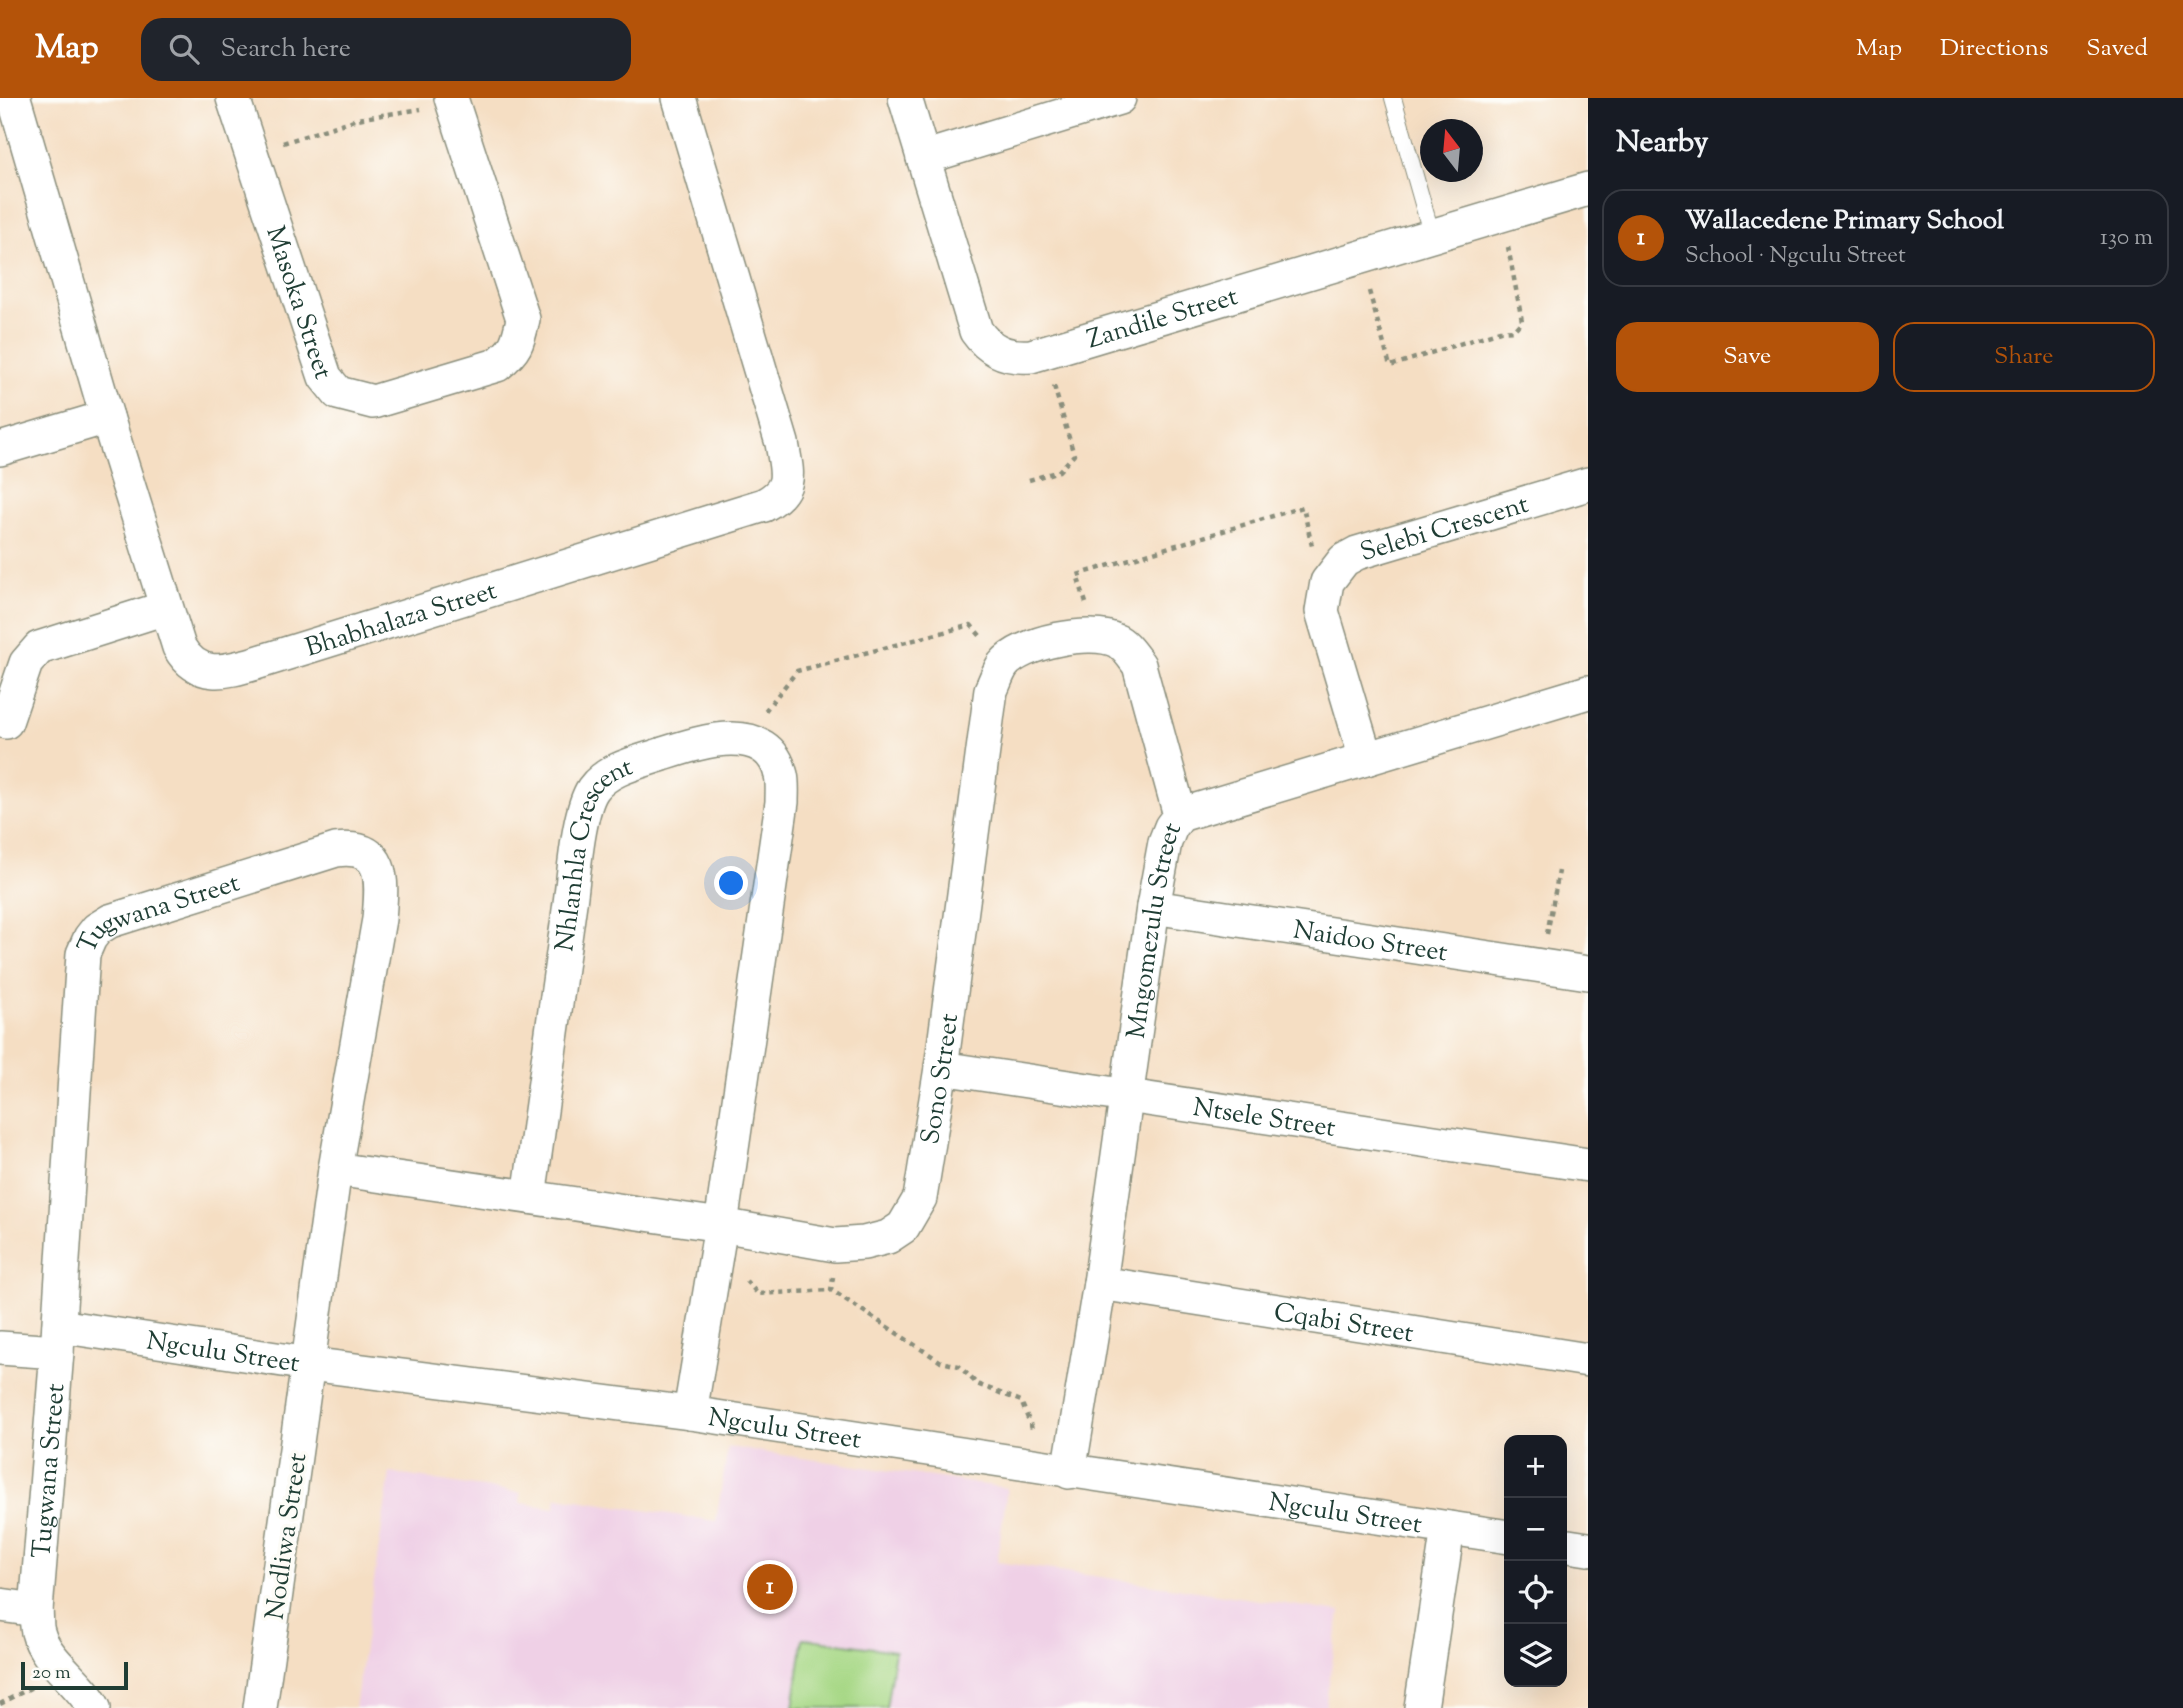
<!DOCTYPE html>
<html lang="en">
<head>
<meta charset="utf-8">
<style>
  :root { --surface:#171b24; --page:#20242c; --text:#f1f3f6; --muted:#9ea1a6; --line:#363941; --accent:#b45309 }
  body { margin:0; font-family:"Sorts Mill Goudy",serif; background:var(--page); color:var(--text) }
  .controls { position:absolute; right:21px; bottom:21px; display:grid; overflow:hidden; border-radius:14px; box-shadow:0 7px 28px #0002 }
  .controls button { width:63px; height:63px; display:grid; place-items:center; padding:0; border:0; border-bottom:2px solid var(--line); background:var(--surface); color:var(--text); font:35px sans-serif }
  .compass { position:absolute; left:1420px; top:21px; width:63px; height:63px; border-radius:50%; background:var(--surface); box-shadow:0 7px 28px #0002; rotate:344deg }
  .scale { position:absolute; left:21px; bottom:18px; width:107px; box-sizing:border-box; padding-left:7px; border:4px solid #1f3d34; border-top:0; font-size:19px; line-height:24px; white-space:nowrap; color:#1f3d34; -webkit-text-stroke:5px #fdfcf7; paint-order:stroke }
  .you { position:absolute; left:732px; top:786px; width:24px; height:24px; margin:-18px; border:5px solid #fff; border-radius:50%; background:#1a73e8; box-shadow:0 0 0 10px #1a73e833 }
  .badge { display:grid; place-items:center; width:46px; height:46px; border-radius:50%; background:var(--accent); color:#fff; font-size:23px; font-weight:700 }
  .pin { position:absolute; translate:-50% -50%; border:4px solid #fff; box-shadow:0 2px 7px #0006 }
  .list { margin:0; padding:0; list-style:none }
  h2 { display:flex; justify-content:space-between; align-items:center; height:91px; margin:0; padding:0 28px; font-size:30px }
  h2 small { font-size:23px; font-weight:400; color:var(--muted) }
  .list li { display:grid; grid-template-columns:46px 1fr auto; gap:21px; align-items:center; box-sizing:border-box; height:98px; margin:0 14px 14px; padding:0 14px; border:2px solid var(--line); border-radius:21px }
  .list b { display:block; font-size:26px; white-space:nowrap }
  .list p { margin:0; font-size:23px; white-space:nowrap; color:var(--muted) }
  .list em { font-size:23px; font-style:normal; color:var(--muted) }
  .actions { display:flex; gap:14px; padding:21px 28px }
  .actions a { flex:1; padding:16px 0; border:2px solid var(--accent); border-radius:21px; text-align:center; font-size:24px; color:var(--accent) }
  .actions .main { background:var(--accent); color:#fff }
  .icon { flex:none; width:38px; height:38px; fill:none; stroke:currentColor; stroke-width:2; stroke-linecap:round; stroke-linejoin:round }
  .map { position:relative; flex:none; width:1588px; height:1610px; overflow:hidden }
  header { display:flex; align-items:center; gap:42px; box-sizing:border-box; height:98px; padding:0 35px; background:var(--accent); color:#fff }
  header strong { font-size:33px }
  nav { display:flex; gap:38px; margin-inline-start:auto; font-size:24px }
  .search { width:490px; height:63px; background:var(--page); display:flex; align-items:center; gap:18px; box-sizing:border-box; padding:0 24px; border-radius:21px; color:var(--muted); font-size:26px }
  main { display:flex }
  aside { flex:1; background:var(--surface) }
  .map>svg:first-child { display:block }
  .built { fill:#efd0e6 }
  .green { fill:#a7d886; stroke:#638a5d; stroke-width:2 }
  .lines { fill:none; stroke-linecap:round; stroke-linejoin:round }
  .service-casing { stroke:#8a8e7c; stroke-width:18 }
  .minor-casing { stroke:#8a8e7c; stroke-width:36 }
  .path { stroke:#8a8e7c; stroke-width:4.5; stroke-dasharray:5 5; stroke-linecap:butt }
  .service { stroke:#fff; stroke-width:16 }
  .minor { stroke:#fff; stroke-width:33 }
  .labels { text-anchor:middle; stroke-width:7; stroke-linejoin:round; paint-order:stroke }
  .street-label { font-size:26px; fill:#1f3d34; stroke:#fdfcf7 }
</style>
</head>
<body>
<header>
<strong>Map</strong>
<div class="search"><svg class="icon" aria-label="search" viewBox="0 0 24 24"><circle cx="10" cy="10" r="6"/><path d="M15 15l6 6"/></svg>Search here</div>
<nav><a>Map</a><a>Directions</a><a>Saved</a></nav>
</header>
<main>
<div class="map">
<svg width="1588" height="1610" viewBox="0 0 1588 1610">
  <rect width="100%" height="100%" fill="#fdfcf7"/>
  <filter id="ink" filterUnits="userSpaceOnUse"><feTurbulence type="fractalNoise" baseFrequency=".0143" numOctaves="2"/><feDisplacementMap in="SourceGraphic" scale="14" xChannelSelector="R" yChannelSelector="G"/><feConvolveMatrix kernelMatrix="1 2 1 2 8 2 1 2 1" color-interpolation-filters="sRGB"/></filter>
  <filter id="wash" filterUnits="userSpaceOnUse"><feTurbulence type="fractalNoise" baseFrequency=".00686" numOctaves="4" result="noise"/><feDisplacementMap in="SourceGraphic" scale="28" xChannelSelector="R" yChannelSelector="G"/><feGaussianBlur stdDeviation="1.57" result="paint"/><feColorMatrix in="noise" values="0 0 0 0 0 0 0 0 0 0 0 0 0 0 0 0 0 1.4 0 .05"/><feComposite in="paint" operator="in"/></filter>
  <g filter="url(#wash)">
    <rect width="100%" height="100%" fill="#f5dec3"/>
    <!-- built -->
    <polygon class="built" points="728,1349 1007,1390 997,1464 1340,1514 1325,1610 355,1610 390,1375 521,1395 520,1405 555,1410 557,1399 716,1423"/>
    <!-- green -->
    <polygon class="green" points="803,1540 895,1553 886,1610 793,1610"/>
  </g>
  <g filter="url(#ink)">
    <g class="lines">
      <!-- service casing -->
      <g class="service-casing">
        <polyline id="service" points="1393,0 1432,138"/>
      </g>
      <!-- minor casing -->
      <g class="minor-casing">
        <g id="minor">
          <path id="s1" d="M14,0L107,319L179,549C198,582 225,574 256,565L764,407C794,391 787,375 782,345L679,0"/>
          <path id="s2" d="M233,0L325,279L338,295L373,304L497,267C516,252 518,245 523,221L451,0"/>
          <path id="s3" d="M905,0L976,233C990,253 1007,260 1031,258L1588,91"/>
          <polyline points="923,60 1119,0"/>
          <polyline points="0,351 107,319"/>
          <polyline points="6,624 26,565 39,550 165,510"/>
          <path id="s4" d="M1366,661L1322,513L1327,484L1344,462L1357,455L1588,386"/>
          <path id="s5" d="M1153,809L1588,875"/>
          <path id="s6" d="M941,970L1588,1067"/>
          <path id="s7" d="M335,1071L721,1127L835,1147L864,1145L888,1139L903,1129L920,1100L941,970L991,592C995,584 998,574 1003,567C1021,544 1091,530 1117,543C1126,548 1133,559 1139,567L1180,717"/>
          <path id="s8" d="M529,1099C543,1001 556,903 570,805C574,777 578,713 593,691C608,670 640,664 663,656C700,644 768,621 781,677C783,685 782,695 782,704L721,1127L690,1315"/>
          <path id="s9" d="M1100,1185L1588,1262"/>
          <path id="s10" d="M59,1228L309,1266L690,1315L1509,1439"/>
          <polyline points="0,1250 57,1254"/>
          <path id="s11" d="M1069,1374L1100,1185L1153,809L1165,744L1171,729L1180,717L1588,594"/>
          <polyline points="1562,1447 1588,1451"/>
          <polyline points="0,1507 36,1512"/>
          <path id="s12" d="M94,1610C80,1583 45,1563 38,1534C36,1528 37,1519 36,1512L57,1254L83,856L90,840L97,831L110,823L336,752C387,746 382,784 379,821L335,1071L260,1610"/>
          <polyline points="1421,1610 1448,1430"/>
        </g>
      </g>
      <!-- path -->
      <g class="path">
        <polyline points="283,45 357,21 421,11"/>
        <polyline points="1369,193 1390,268 1500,233 1514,232 1522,223 1508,149"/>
        <polyline points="1029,382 1059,373 1074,357 1054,288"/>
        <polyline points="1086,505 1077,477 1303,409 1312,448"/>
        <polyline points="765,613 797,573 971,527 983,541"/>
        <polyline points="1547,836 1559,773"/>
        <polyline points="833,1179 831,1192 941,1264 959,1268 977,1286 1021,1303 1033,1333"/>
        <polyline points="746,1183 758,1196 831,1192"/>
        <polyline points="0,1606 32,1589"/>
      </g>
      <!-- service -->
      <use href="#service" class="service"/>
      <!-- minor -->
      <use href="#minor" class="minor"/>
    </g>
  </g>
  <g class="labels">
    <!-- street labels -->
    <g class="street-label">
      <text dy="9" stroke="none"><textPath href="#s2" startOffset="215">Masoka Street</textPath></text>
      <text dy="9" stroke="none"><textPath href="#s3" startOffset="444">Zandile Street</textPath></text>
      <text dy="9" stroke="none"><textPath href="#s4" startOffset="317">Selebi Crescent</textPath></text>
      <text dy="9" stroke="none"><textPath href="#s1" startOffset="812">Bhabhalaza Street</textPath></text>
      <text dy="9" stroke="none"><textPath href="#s8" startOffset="354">Nhlanhla Crescent</textPath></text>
      <text dy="9" stroke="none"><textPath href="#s12" startOffset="866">Tugwana Street</textPath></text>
      <text dy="9" stroke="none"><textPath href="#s11" startOffset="548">Mngomezulu Street</textPath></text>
      <text dy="9" stroke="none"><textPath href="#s5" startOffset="220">Naidoo Street</textPath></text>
      <text dy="9" stroke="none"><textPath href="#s7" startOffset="732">Sono Street</textPath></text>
      <text dy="9" stroke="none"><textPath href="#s6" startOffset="327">Ntsele Street</textPath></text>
      <text dy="9" stroke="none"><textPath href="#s9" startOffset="247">Cqabi Street</textPath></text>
      <text dy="9" stroke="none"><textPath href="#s10" startOffset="166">Ngculu Street</textPath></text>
      <text dy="9" stroke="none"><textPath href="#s10" startOffset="733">Ngculu Street</textPath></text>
      <text dy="9" stroke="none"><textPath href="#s12" startOffset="257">Tugwana Street</textPath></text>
      <text dy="9" stroke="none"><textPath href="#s10" startOffset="1300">Ngculu Street</textPath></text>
      <text transform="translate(285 1438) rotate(-82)" y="9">Nodliwa Street</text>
    </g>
  </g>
</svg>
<div class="controls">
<button>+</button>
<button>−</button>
<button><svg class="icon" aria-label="locate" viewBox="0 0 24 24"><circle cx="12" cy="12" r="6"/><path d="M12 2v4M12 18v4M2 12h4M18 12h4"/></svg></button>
<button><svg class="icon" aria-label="layers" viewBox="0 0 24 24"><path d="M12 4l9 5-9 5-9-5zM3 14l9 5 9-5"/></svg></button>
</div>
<svg class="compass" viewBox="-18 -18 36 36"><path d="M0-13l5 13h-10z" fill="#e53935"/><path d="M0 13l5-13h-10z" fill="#9ea1a6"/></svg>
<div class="scale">20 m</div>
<div class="you"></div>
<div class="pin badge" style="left:770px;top:1489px">1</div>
</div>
<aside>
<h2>Nearby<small></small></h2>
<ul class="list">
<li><span class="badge">1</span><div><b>Wallacedene Primary School</b><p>School · Ngculu Street</p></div><em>130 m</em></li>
</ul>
<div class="actions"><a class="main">Save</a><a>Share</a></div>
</aside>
</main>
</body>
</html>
